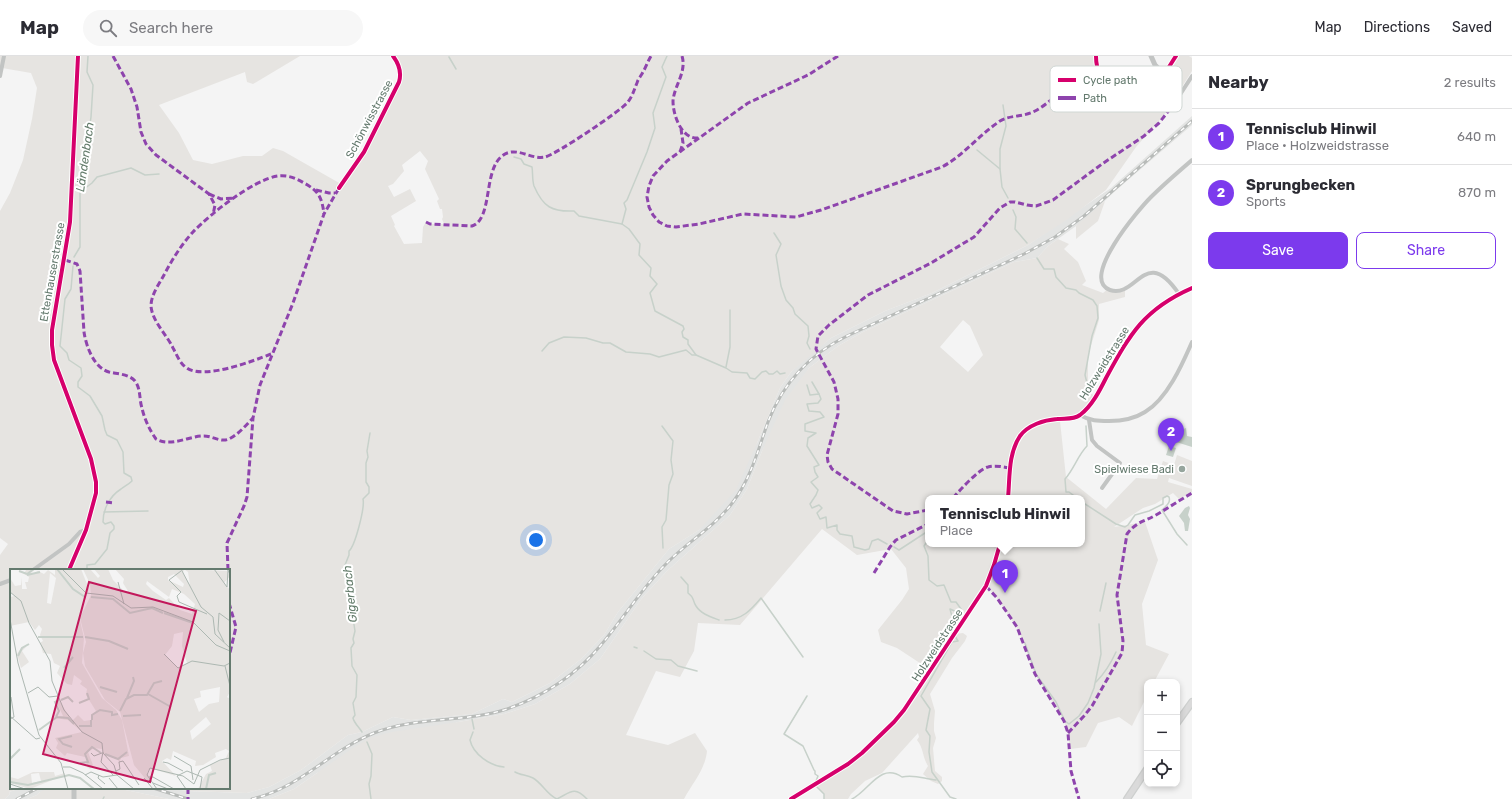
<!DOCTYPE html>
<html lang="en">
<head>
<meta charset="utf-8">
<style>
  :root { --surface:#fff; --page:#f7f7f7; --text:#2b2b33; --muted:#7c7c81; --line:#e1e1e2; --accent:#7c3aed }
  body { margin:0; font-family:Rubik,sans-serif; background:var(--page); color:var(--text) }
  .controls { position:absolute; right:12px; bottom:12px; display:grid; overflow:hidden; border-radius:8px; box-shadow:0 2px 6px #0003 }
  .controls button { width:36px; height:36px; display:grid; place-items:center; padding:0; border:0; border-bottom:1px solid var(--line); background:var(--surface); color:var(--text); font:20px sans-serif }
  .you { position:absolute; left:536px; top:484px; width:14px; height:14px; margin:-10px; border:3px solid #fff; border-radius:50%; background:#1a73e8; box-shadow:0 0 0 6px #1a73e833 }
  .badge { display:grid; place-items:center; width:26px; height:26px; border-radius:50%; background:var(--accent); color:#fff; font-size:13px; font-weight:700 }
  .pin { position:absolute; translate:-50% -33px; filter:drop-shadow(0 1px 2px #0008) }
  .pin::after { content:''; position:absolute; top:21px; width:14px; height:12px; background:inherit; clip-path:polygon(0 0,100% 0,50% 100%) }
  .popup { position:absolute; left:925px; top:439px; width:160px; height:52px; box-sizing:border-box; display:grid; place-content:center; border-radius:8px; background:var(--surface); filter:drop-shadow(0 1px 3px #0005); font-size:13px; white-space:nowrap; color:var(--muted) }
  .popup b { font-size:15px; color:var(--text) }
  .popup::after { content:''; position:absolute; left:50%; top:100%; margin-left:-8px; border:8px solid transparent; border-top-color:var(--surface) }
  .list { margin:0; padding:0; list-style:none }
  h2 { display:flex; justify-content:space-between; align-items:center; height:52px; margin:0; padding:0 16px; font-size:17px }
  h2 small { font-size:13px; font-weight:400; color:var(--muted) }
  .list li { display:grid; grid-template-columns:26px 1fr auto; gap:12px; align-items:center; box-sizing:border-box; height:56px; padding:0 16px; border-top:1px solid var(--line) }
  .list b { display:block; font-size:15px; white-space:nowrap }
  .list p { margin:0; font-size:13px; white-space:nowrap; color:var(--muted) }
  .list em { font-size:13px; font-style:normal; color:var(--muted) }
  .actions { display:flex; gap:8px; padding:12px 16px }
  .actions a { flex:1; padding:9px 0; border:1px solid var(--accent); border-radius:8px; text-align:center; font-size:14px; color:var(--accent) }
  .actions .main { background:var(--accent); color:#fff }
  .icon { flex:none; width:22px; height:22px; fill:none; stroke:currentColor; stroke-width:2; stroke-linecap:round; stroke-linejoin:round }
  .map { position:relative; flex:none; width:1192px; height:743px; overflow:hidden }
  header { display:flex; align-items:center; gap:24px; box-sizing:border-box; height:56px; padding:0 20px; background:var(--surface); border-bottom:1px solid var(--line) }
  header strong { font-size:19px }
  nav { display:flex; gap:22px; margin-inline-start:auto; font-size:14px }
  .search { width:280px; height:36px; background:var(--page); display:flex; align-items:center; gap:10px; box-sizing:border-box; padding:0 14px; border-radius:22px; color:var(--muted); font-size:15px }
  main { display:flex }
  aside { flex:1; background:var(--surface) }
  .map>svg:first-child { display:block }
  .built { fill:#e3e4e3 }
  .green { fill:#e6e4e1; fill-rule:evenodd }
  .water { fill:#c7d1ca }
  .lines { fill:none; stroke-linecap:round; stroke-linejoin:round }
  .stream { stroke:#c7d1ca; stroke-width:1.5 }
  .secondary-casing { stroke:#ced0cf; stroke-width:8 }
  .minor { stroke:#c2c4c3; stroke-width:4 }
  .tertiary { stroke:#c2c4c3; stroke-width:5 }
  .secondary { stroke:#dadada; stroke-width:5.5 }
  .rail-casing { stroke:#b8bbb9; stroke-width:3 }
  .rail { stroke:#fff; stroke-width:1.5; stroke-dasharray:4.5; stroke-linecap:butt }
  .quiet { stroke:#8e44ad; stroke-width:3; stroke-dasharray:6 3; stroke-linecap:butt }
  .cycleway-casing { stroke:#fff; stroke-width:6 }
  .cycleway { stroke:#d6006c; stroke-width:4 }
  .poi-dot { fill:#96a59d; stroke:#fff; stroke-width:1.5 }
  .labels { text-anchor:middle; stroke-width:4; stroke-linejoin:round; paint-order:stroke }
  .street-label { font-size:11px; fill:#647a6e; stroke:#fff }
  .poi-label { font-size:11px; fill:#647a6e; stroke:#fff; text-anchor:end }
  .water-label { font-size:12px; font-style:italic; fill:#647c6b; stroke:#fff }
  .inset-river { fill:none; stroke:#c7d1ca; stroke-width:2 }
  .inset-road { fill:none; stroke:#adb8b2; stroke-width:1 }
  .view { fill:#c2185b; fill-opacity:0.15; stroke:#c2185b; stroke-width:2 }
  .inset-edge { fill:none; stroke:#647a6e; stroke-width:2 }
  .key { fill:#fff; stroke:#d0d7d4; stroke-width:1 }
  .key-label { font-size:11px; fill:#647a6e }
</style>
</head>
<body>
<header>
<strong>Map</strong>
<div class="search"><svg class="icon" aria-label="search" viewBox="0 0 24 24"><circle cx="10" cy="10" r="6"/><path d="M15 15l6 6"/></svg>Search here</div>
<nav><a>Map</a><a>Directions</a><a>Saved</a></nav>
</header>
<main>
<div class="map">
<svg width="1192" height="743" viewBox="0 0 1192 743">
  <rect width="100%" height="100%" fill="#f4f4f4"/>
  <!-- built -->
  <g class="built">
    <polygon points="1192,60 1192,69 1114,136 1086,163 1048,190 1037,202 1014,206 863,276 838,290 809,312 762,395 747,433 730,459 668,514 642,542 600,603 570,628 535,648 504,658 458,666 317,717 294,733 269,743 169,743 116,732 171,732 187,735 247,737 269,731 301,714 348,679 362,676 393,661 411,664 472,658 503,643 512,646 550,627 581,603 604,579 618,556 669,493 699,474 757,387 780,332 791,316 806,302 831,282 885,255 932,237 1028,189 1111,132"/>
    <polygon points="21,732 62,732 40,736 37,739 27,743 5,743 10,738 9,736"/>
  </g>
  <!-- green -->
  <g class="green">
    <path d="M0,0H300L253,28L247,26L245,16L159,49L179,77L193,104L212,108L243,100H262L273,92L283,95L341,128L357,106L399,26L401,16L393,0H1096L1097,12L1113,35L1131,40L1149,34L1176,0H1189L1192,2V15L1164,59L1136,91L1106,134L1068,163L1028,189L932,237L885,255L831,282L791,316L780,332L757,387L736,434L699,474L669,493L618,556L604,579L581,603L550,627L512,646L503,643L472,658L411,664L393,661L362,676L348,679L301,714L269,731L247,737L187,735L172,732H229V514H11V732H21L9,736L10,738L5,743H0V499L8,488L0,482V155L10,137L23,104L32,63L37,32L31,17L2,12L0,20ZM420,95L428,105L425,113L439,143L437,145L440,153H442L443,161L442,163L444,168H430L426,166L423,171L422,187L404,188L394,170L395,169L391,160L416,145L410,133L394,141L388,130L393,128L404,115L402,109Z"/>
    <polygon points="1105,145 1098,165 1076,183 1076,170"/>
    <path d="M1058,183L1069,188L1064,193L1078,206L1086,225L1082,229L1103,237L1108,233L1111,234L1125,232V241L1099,248V264L1088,299V325L1095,346L1079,362L1060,365L1066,421L1106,453L1136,422L1157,423L1163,405L1174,409L1177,399L1192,405V430L1169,422L1168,426L1192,433V436L1179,443L1173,437L1155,448L1143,452L1114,471L1145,466L1158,504L1142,548L1146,589L1169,598L1154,626H1147V640L1132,670L1119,661L1098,667L1086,691L1070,693L1068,677L1064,665L1035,618L1019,575L997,542L986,530L929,613L897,592L881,586L878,574L902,544L909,533L906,512L891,493L857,499L822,473L740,569L698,567L694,595L680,621L656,615L626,679L668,689L695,677L707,695C705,714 693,726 684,743H269L294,733L353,692L370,682L392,676L458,666L504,658L535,648L570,628L600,603L642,542L668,514L730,459L747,433L762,395L785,344L809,312L838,290L863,276L1014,206L1037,202L1048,190ZM963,264L970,270L983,299L968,316L940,291ZM928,442H1082V488H928Z"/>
    <path d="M963,577L967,580L965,585L952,602L930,638L935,655L934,667V675L936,682L933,692L935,715L942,721V725L938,728L931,725L923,718L928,710C922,700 924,693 917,684L919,681L918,677L882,717L865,725L851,738L848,743H824V738L819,733L817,727L848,708L894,666L955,578Z"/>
    <polygon points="47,732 116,732 169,743 27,743 37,739 40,736"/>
  </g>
  <!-- water -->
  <g class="water">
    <polygon points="1186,372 1187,380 1192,381 1192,391 1173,385 1176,376"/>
    <polygon points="1169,390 1176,392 1173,401 1166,399"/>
    <polygon points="1189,450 1190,452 1188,459 1190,463 1188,475 1185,475 1184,467 1179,460 1185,452"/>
  </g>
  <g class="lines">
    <!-- stream -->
    <g class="stream">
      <polyline points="449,1 456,13"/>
      <polyline points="977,94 1000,113 1002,131 1008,142"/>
      <path d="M514,101L521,103L524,108L532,111C533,117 532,124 534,130C543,151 552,156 574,155L579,160L622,168L629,173L640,188L639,199L651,212L650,220L657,228L650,237L655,255L683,270L684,273L682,276L683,281L688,284V288L696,299L726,312L732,316L747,317L750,322L755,323L762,316L766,315L769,318H773L777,315L780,318L785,317"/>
      <polyline points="1000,113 1000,93 1006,70 1003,49"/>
      <polyline points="80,136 92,127 97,121 131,112 145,119 159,118"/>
      <polyline points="1013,154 1016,161 1015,173 1027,187"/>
      <polyline points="622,168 626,153 624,147 627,144 647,96 655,72 653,57 666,21 662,11 667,0"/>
      <polyline points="774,177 781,188 776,199 781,230 786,244 793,252 795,258 808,270 809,280 807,287 810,293"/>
      <polyline points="74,201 80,191 80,136 91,61 93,29 87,16 88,0"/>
      <polyline points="1037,202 1044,213 1054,213 1056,221 1066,232 1076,234 1079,237 1093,244 1097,250 1098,262 1092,280 1085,319 1088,331 1087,342"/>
      <path d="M73,210L71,233L65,243L60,290L67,297L69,304L81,312L82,320L78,326V331L90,340L102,360L105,374L107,379L117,384L123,396L124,417L131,421L132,425C129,428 125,430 121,433C110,440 103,453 103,466L105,468L111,466L114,470V473L110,477L107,493L95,508L87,509V514"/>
      <polyline points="542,295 549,287 564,281 586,282 603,287 610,287 626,296 650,298 659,301 686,294 692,299 696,299"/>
      <polyline points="726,311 730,291 730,254"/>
      <polyline points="812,326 819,338"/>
      <polyline points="807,329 810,339 819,338 821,343 818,347 807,348 809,355 820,356 824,361 805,368 805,375 816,377 808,382 807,390 819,409 814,411 815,416 818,421 811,426 818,434 816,439 810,448 812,452 819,449 822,452 817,457 820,463 826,461 827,472 837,469 837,474 840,478 852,480 854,491 865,494 869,493 872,485 878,483 887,488"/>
      <polyline points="662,370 673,385 671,404 673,418 669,429 666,464 662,471 663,492"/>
      <path d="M1077,442L1069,436H1066L1065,423C1074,413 1078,399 1087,390L1086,370"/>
      <path d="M1082,446L1116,468L1125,471L1128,469L1135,459L1149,455L1163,448V442L1167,440L1169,441C1171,447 1166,450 1162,454L1177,478L1187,489"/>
      <polyline points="104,456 148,455"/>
      <polyline points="928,484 924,490 928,500 929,524 937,530 944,529 951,546 956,546 961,553 957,556 950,553 953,564 949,568 951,574"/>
      <polyline points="894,491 899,494 925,477 928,479"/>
      <path d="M681,521L688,529V537C695,542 692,544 696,550C701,558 711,561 719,564"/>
      <polyline points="1100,555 1106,527"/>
      <path d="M725,564C742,564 751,554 761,542L803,601"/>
      <polyline points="955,580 958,585 952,586 921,640 930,653 926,674 930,680 929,696 932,716 950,741 956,743"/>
      <polyline points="1025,587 1036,618 1056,646 1065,665 1069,668 1079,660 1088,647 1094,632 1101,598 1099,568"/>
      <polyline points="634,591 637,592"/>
      <polyline points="644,595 656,603 671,604 678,610 697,615"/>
      <path d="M1096,626C1105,617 1111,607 1116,596"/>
      <polyline points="807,640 784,678 803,690 814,714 815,715 815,718 818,720 816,725"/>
      <polyline points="472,663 474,673"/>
      <path d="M362,676C359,671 354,667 353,662L355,659L353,647L356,641L357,619L352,610L351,592L354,587L353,583L355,575L353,562L348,542L350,531L345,509L349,499V495C355,490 365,452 363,443L369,437V431L366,426V407L368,401L367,395L370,377"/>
      <path d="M473,676L470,684C473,698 490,710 504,711"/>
      <polyline points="367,686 372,698 371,720 369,728 371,743"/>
      <path d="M515,716C520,719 527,719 533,722C542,727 547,739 557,743C571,736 574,730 587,743"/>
      <polyline points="817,731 824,738 824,743"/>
      <polyline points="103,743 104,741"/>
      <path d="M852,743C869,735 880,706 902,721C915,718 924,723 936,724"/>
    </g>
    <!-- secondary casing -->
    <g class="secondary-casing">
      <g id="secondary">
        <polyline points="1177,667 1192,646"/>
        <polyline points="1127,743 1147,713"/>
      </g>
    </g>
    <!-- minor -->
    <g class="minor">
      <polyline points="0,20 4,0"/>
      <polyline points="1174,48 1192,20"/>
      <path d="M339,132L364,96L399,26C402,16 399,8 393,0"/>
      <path d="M1179,238C1145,188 1137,243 1110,234C1079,223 1139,153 1151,141C1164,128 1178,116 1192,104"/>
      <path d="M1080,359C1090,365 1098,365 1109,365C1122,365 1134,363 1145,356C1167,343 1182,309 1192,286"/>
      <polyline points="1089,364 1092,384 1097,390 1120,407 1102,432"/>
      <path d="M1008,442C1010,421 1008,398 1020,380C1028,369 1044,364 1057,363C1065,362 1073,364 1080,359C1092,350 1100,334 1106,322C1130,278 1144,253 1192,232"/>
      <polyline points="33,514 69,488 80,476 86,474"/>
      <polyline points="0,528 11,524"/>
      <polyline points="791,743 848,708 862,697 894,666 904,654 986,530 994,509 1000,488"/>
    </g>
    <!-- tertiary -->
    <g class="tertiary">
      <path d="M1096,0C1096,29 1121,52 1149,34C1161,26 1168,12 1176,0"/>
      <polyline points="1151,0 1155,9 1164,18"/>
      <polyline points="69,514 86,474 96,437 96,426 91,403 54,304 52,289 52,274 70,166 78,0"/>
      <polyline points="74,743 74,732"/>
    </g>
    <!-- secondary -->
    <use href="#secondary" class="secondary"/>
    <!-- rail casing -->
    <g class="rail-casing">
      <g id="rail">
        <polyline points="153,732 188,743"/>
        <polyline points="17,743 38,732"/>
        <path d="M252,743C302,731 329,695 374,677C416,660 464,667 507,653C544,640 576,619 601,589C623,563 640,535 663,511C685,487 714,472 733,446C751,422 758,394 768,366C783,327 810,298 847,280L1024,198L1055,181L1084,160L1192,65"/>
      </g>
    </g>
    <!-- rail -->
    <use href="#rail" class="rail"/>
    <!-- quiet -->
    <g class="quiet">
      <polyline points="113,0 131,33 137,51 141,76 146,88 156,99 209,138 215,149 213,159"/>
      <path d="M682,0C687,16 674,30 673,45C673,60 682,84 699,82"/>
      <path d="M838,0L808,19L748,47L667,105L653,120L649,130L647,141L649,151L653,159L659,166L667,170L676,171L699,168L743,158L796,161L821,154L942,111C964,99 979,79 1000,65C1010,59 1022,61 1033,56C1048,49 1061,34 1074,23L1079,20L1099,17"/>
      <polyline points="680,96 683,87 681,73"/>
      <polyline points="316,134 329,137 335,137"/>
      <polyline points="209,138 221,143 234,142"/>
      <path d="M426,166L430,168L472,170C493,163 483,115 502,100C516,89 530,104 545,101C555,99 621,55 628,46C633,39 634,34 637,27C638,23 641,20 643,16C646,11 648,5 651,0"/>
      <path d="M65,204L77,208L80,215L84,276C86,290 94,312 109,316C118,318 129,318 135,325C141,333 139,343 142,352C144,362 150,375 156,383C170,391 187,381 202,380C212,379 220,387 229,383C239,378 246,369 253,362"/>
      <path d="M271,298C253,305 204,324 187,312C180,308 177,299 173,292C167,279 152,265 151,250C151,239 159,228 164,219C172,204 181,189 193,176C209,159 254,123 278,120C288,119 296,122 304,127C319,135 322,142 324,158"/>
      <path d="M953,442C960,434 979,413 988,411C995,409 1003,411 1010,412"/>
      <polyline points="106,446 114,447"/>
      <polyline points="928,454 907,458 893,455 832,413 828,406 827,399 838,358 838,343 834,326 816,293 818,280 829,269 868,239 931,207 974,181 1000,152 1010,146 1015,146 1027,149 1036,150 1053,144 1102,108 1144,80 1159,67 1174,48"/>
      <polyline points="228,514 227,487 244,450 247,441 253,362 260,329 293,247 324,158 339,132"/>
      <polyline points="874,517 890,491 896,484 928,468"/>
      <polyline points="986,530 997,542 1017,571 1035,618 1064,665 1068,677 1071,715 1079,743"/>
      <polyline points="229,547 236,571 229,601"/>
      <path d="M1068,677L1084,660L1092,650L1122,597L1123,585L1117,539L1127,478C1137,465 1144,466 1156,459C1168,452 1180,444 1192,437"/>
      <polyline points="188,732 188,743"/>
    </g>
    <!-- cycleway casing -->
    <g class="cycleway-casing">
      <g id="cycleway">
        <path d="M1096,0C1096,29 1121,52 1149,34C1161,26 1168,12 1176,0"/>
        <path d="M339,132L364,96L399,26C402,16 399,8 393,0"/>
        <path d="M1008,442C1010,421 1008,398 1020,380C1028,369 1044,364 1057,363C1065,362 1073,364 1080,359C1092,350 1100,334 1106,322C1130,278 1144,253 1192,232"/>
        <polyline points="69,514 86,474 96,437 96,426 91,403 54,304 52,289 52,274 70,166 78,0"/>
        <polyline points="791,743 848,708 862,697 894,666 904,654 986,530 994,509 1000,488"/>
      </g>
    </g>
    <!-- cycleway -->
    <use href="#cycleway" class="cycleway"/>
  </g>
  <!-- markers -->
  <circle class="poi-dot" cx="1182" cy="413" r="4"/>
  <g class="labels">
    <!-- street labels -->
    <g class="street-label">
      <text transform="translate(369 63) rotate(-62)" y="4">Schönwisstrasse</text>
      <text transform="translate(52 216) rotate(-80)" y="4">Ettenhauserstrasse</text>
      <text transform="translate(1104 307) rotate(-58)" y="4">Holzweidstrasse</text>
      <text transform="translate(937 589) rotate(-57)" y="4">Holzweidstrasse</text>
    </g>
    <!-- poi labels -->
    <g class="poi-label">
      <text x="1174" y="417">Spielwiese Badi</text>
    </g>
    <!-- water labels -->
    <g class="water-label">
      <text transform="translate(85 101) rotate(-82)" y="4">Ländenbach</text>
      <text transform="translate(350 538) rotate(-96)" y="4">Gigerbach</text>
    </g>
  </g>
  <!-- overview -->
  <g transform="translate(10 513)">
    <rect width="220" height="220" fill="#f4f4f4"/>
    <path d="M17,0H25L21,4L23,5L28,2L34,5L38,1L45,6V1L47,0H71L79,20L69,47L74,69L72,94L92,129L106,141L112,151L119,187L111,189L109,195L108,190L94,186L92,180L84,179L78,183L83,196L80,200L77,198L76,185L75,188L57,184L55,187L46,179L48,174L45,169L72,163L58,151L45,149L53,147L46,132L49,131L62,152L68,146L74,152L81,151V146L86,142L76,126L77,120L70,115L72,112L64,106L62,116L57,115L47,104L50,97L44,94L41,85L33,84L30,74L33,72L30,66L32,60L29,56L25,61L19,53L0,57V28L5,27L0,23V9L5,17L11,16L12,8V20H17L15,13H18L19,8L9,2L14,4ZM40,4L46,9L41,35L37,34ZM73,0H80L88,9L90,7L84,0H98L103,11L116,24L118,22L113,14L114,10L105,0H174L173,4L180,16L178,3L174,0L217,2L220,7L214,14L220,21V123L217,128L220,130V220H188L196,205L202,202L200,196L216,189L219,182L216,180L205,184L206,188L193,196L185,197L186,192L163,182L161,191L157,189L152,192L166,207L140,199L137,204L142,212L139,214L124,196L110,143L95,131L75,97L73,84L76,73L70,49L81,26L80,15ZM164,5L174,15L173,18L158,11V8ZM137,12L159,28L162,20L174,25L185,35L182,45L170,41L159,29L156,31L143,22L136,15ZM173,63L172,77L177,94L168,99L155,86L162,77L164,65ZM210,118L209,133L199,135L189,143L184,130L191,128L190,122ZM196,148L201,155L182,171L180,162ZM16,78L12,82L19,93L11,99L7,85L11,79ZM23,203H44L45,207L55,204V206L20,220L0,214V208L8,210ZM29,204L31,212L22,214L21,205Z" fill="#e6e4e1" fill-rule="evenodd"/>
    <path class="inset-river" d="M47,0L63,20L75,28M9,2L17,5L24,0M17,6L30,3M81,28L103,30L120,44L142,39L153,44M154,44L183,54M28,68H73M75,68L99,72L118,80M8,87L12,79L19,75M54,99L63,88M90,118L107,123M138,125L161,138M117,129L124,112L123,108M51,131L58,128L63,133M69,134L79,130L77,124M110,142L116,130L124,126H137L144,114L152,112M113,147L131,146M46,148L49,142L45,133L49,131M82,151V146L90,141L102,143V146L108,145M69,157H81V151M29,161L47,148L58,149L64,155M62,178L53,175L49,170L62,167M95,185L108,190L117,183M0,190L10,180M70,194L78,193L75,185L82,178L91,184M0,213L18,216L59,206L70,209L84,220M196,220L199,206L206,204"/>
    <path class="inset-road" d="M52,0L76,24L103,27L121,39L143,38L183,53L206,76L220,82M171,0L191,38L203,48L205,65L220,79M204,0L217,18L218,1L220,6M171,2L159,11L171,23L167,27L169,33L197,45M108,13L114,35M0,23L11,32L19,54L40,92L42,112L54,141L72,163L92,174L93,184L104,196L107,206M209,44L208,61L214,73M209,44L220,52M0,50L8,94L29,166L51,194L58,220M154,85L168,99L182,92L214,97L220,94M215,97L220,117M18,124L28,118L39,128L48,127M0,147L26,170L30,169M0,150L4,148L1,128M93,183L91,193L103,206M81,184L84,187L92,184M164,187L181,197L183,211M153,193L158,194L173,202M53,198H60L73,204L93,220M106,202L110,200L109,193L113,192L129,216M75,206L81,203L93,208L107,206L124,220M89,206L88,209L95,215M167,207L177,202L192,208L190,220M167,207L176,220M139,208H143L164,220M99,209L108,220M134,209L143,220M143,214L158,220M0,215L15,220M147,220L137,206L140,199L173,207L184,215L190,201L210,191L220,189"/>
    <path class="view" d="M79,13L186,42L140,213L33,185Z"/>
    <rect width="220" height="220" class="inset-edge"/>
  </g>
  <!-- legend -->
  <rect x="1050" y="10" width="132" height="46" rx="6" class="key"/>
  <rect x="1058" y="22" width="18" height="4" fill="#d6006c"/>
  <rect x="1058" y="40" width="18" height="4" fill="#8e44ad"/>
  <g class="key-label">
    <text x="1083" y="28">Cycle path</text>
    <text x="1083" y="46">Path</text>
  </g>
</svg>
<div class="controls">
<button>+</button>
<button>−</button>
<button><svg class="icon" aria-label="locate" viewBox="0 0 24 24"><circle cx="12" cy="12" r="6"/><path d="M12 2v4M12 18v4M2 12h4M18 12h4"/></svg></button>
</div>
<div class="you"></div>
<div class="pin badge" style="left:1005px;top:537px">1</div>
<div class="popup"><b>Tennisclub Hinwil</b>Place</div>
<div class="pin badge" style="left:1171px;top:395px">2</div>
</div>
<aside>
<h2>Nearby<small>2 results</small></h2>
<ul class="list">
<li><span class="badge">1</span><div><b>Tennisclub Hinwil</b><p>Place · Holzweidstrasse</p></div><em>640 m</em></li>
<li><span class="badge">2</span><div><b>Sprungbecken</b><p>Sports</p></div><em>870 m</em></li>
</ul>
<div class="actions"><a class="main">Save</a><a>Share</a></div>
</aside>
</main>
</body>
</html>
